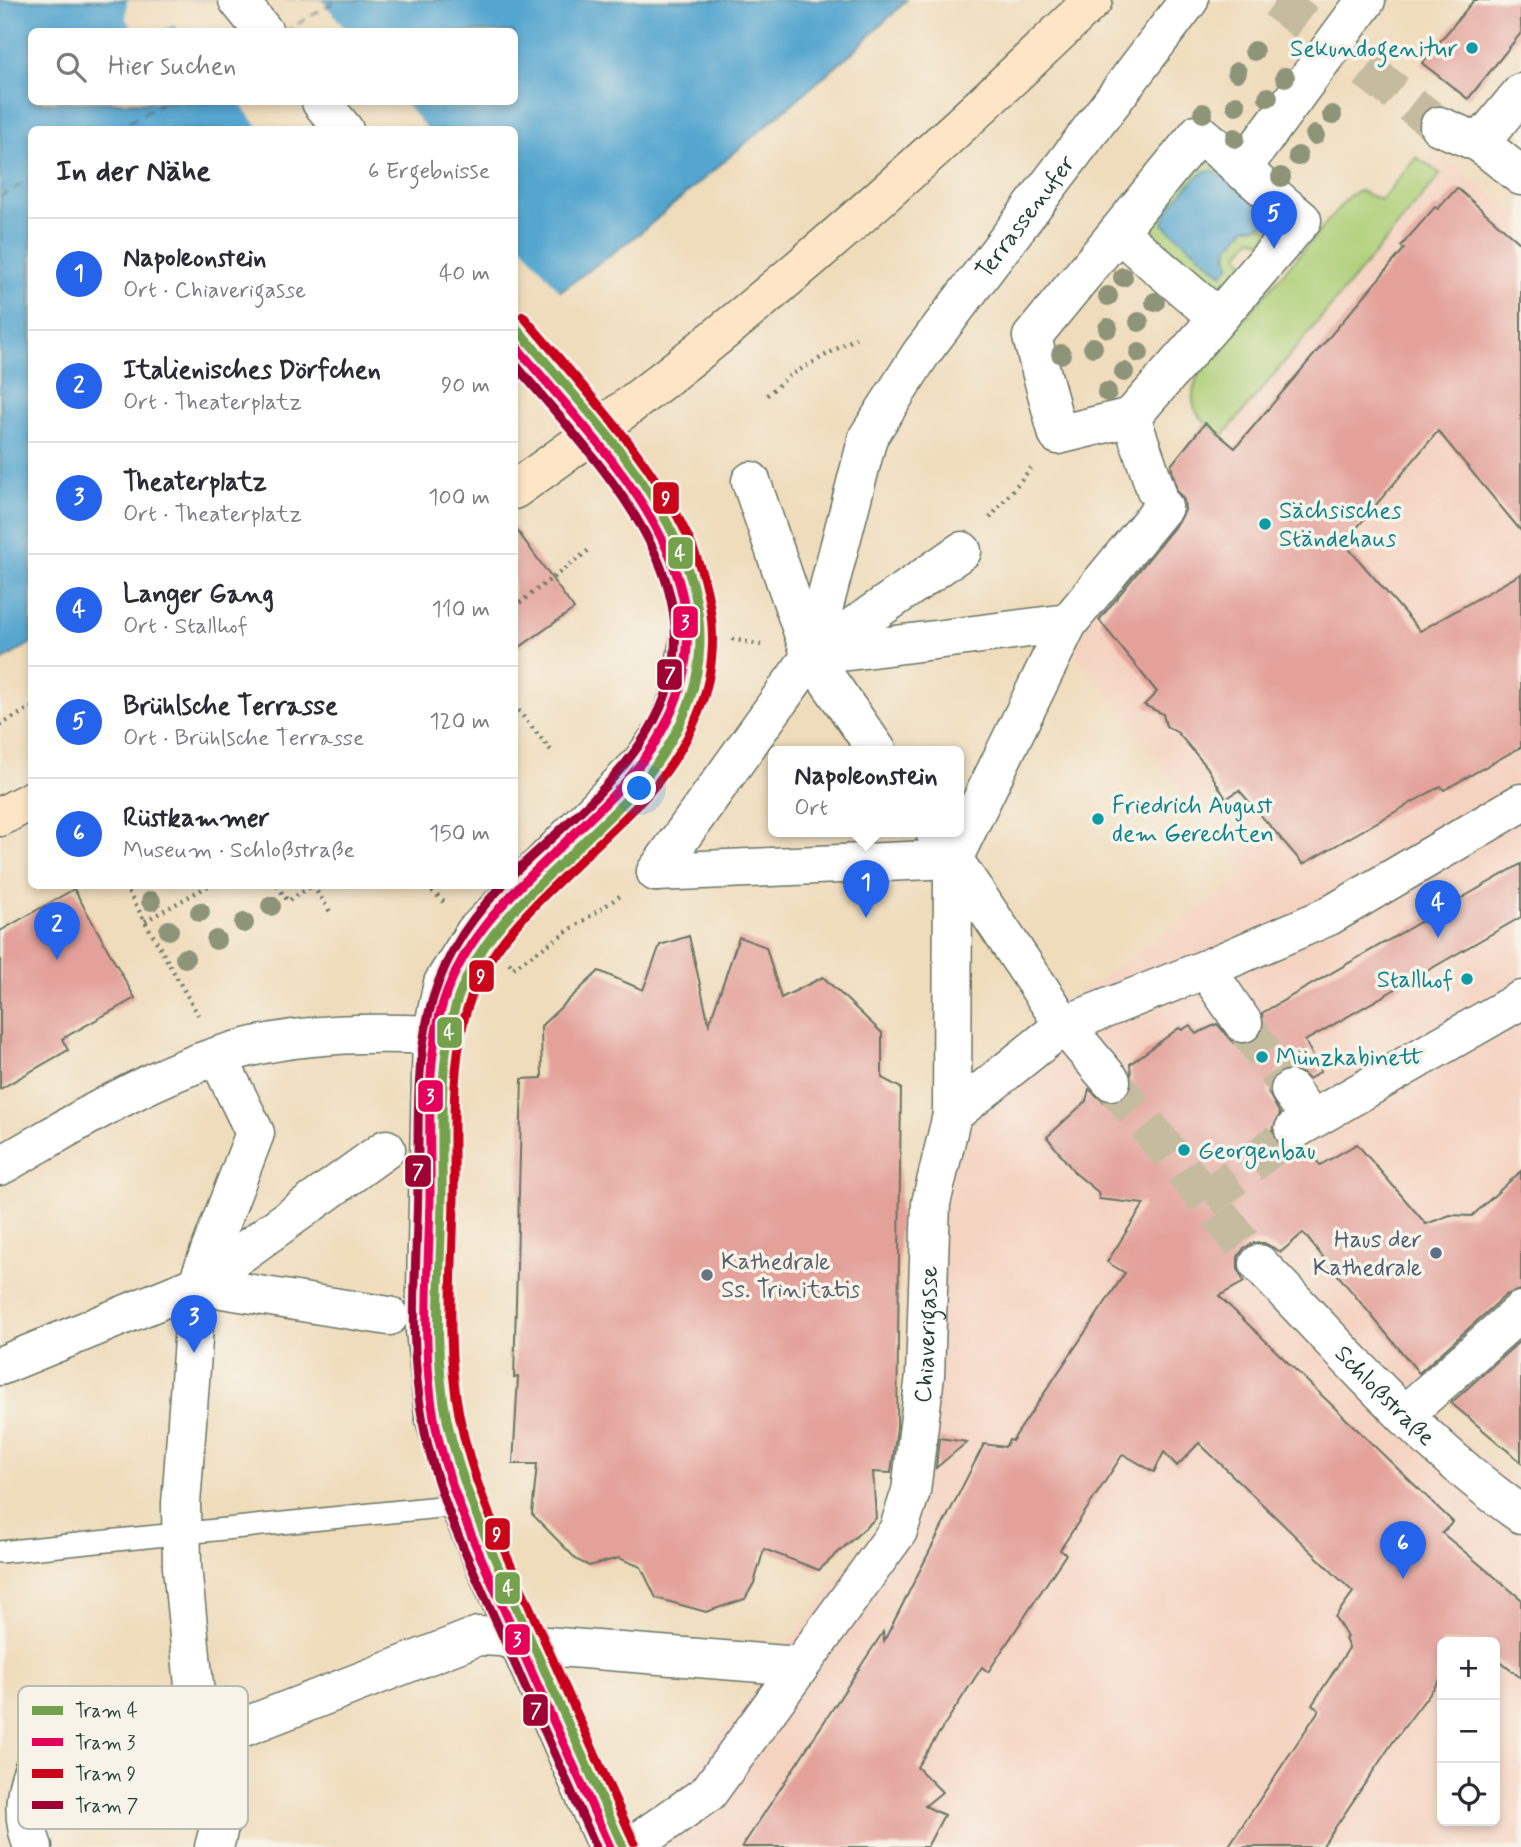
<!DOCTYPE html>
<html lang="de">
<head>
<meta charset="utf-8">
<style>
  :root { --surface:#fff; --page:#f2f2f3; --text:#2b2b33; --muted:#7c7c81; --line:#e1e1e2; --accent:#2563eb }
  body { margin:0; font-family:Mynerve,sans-serif; background:var(--page); color:var(--text) }
  .controls { position:absolute; right:21px; bottom:21px; display:grid; overflow:hidden; border-radius:10px; box-shadow:0 4px 10px #0003 }
  .controls button { width:63px; height:63px; display:grid; place-items:center; padding:0; border:0; border-bottom:2px solid var(--line); background:var(--surface); color:var(--text); font:35px sans-serif }
  .you { position:absolute; left:640px; top:789px; width:24px; height:24px; margin:-18px; border:5px solid #fff; border-radius:50%; background:#1a73e8; box-shadow:0 0 0 10px #1a73e833 }
  .badge { display:grid; place-items:center; width:46px; height:46px; border-radius:50%; background:var(--accent); color:#fff; font-size:23px; font-weight:700 }
  .pin { position:absolute; translate:-50% -58px; filter:drop-shadow(0 2px 4px #0008) }
  .pin::after { content:''; position:absolute; top:37px; width:24px; height:21px; background:inherit; clip-path:polygon(0 0,100% 0,50% 100%) }
  .popup { position:absolute; left:768px; top:746px; width:196px; height:91px; box-sizing:border-box; display:grid; place-content:center; border-radius:10px; background:var(--surface); filter:drop-shadow(0 2px 5px #0005); font-size:23px; white-space:nowrap; color:var(--muted) }
  .popup b { font-size:26px; color:var(--text) }
  .popup::after { content:''; position:absolute; left:50%; top:100%; margin-left:-14px; border:14px solid transparent; border-top-color:var(--surface) }
  .list { margin:0; padding:0; list-style:none }
  h2 { display:flex; justify-content:space-between; align-items:center; height:91px; margin:0; padding:0 28px; font-size:30px }
  h2 small { font-size:23px; font-weight:400; color:var(--muted) }
  .list li { display:grid; grid-template-columns:46px 1fr auto; gap:21px; align-items:center; box-sizing:border-box; height:112px; padding:0 28px; border-top:2px solid var(--line) }
  .list b { display:block; font-size:26px; white-space:nowrap }
  .list p { margin:0; font-size:23px; white-space:nowrap; color:var(--muted) }
  .list em { font-size:23px; font-style:normal; color:var(--muted) }
  .icon { flex:none; width:38px; height:38px; fill:none; stroke:currentColor; stroke-width:2; stroke-linecap:round; stroke-linejoin:round }
  .map { position:relative; flex:none; width:1521px; height:1847px; overflow:hidden }
  .search { position:absolute; background:var(--surface); box-shadow:0 4px 10px #0003; left:28px; top:28px; width:490px; height:77px; display:flex; align-items:center; gap:18px; box-sizing:border-box; padding:0 24px; border-radius:10px; color:var(--muted); font-size:26px }
  .panel { position:absolute; background:var(--surface); box-shadow:0 4px 10px #0003; left:28px; top:126px; width:490px; height:763px; border-radius:10px }
  .map>svg:first-child { display:block }
  .built { fill:#f5d3c1; fill-rule:evenodd }
  .green { fill:#afd079; stroke:#678656; stroke-width:2; fill-rule:evenodd }
  .water { fill:#54a6cf; stroke:#3a7282; stroke-width:2; fill-rule:evenodd }
  .pier { fill:#efdcbb }
  .lines { fill:none; stroke-linecap:round; stroke-linejoin:round }
  .ferry { stroke:#2f5c62; stroke-width:2; stroke-dasharray:9 7; stroke-linecap:butt }
  .building { fill:#e3a19a }
  .street-tunnel { stroke:#c5bca0; stroke-width:38; stroke-dasharray:38 19; stroke-linecap:butt }
  .lane-casing { stroke:#687563; stroke-width:24 }
  .street-casing { stroke:#687563; stroke-width:41 }
  .secondary-casing { stroke:#687563; stroke-width:41 }
  .path { stroke:#687563; stroke-width:4.5; stroke-dasharray:2 5; stroke-linecap:butt }
  .lane { stroke:#fff; stroke-width:21 }
  .street { stroke:#fff; stroke-width:38 }
  .secondary { stroke:#fee5c5; stroke-width:38 }
  .street-bridge-casing { stroke:#687563; stroke-width:41; stroke-linecap:butt }
  .street-bridge { stroke:#fff; stroke-width:38 }
  .tram-1-casing { stroke:#f7f3e8; stroke-width:14 }
  .tram-2-casing { stroke:#f7f3e8; stroke-width:14 }
  .tram-3-casing { stroke:#f7f3e8; stroke-width:14 }
  .tram-4-casing { stroke:#f7f3e8; stroke-width:14 }
  .tram-1 { stroke:#75a14d; stroke-width:9 }
  .tram-2 { stroke:#e5005a; stroke-width:9 }
  .tram-3 { stroke:#c9061a; stroke-width:9 }
  .tram-4 { stroke:#9e0234; stroke-width:9 }
  .tree { fill:#8d9478 }
  .culture-dot { fill:#0f9aa8; stroke:#f7f3e8; stroke-width:2.5 }
  .service-dot { fill:#5c6f8a; stroke:#f7f3e8; stroke-width:2.5 }
  .worship-dot { fill:#6b7280; stroke:#f7f3e8; stroke-width:2.5 }
  .labels { text-anchor:middle; stroke-width:7; stroke-linejoin:round; paint-order:stroke }
  .culture-label { font-size:24px; fill:#0d838f; stroke:#f7f3e8; text-anchor:start }
  .street-label { font-size:24px; fill:#1f3d34; stroke:#f7f3e8 }
  .service-label { font-size:24px; fill:#4e5e75; stroke:#f7f3e8; text-anchor:end }
  .worship-label { font-size:24px; fill:#5b616d; stroke:#f7f3e8; text-anchor:start }
  .key { fill:#f7f3e8; stroke:#b6bcb2; stroke-width:2 }
  .key-label { font-size:19px; fill:#1f3d34 }
  .line-badge { stroke:#f7f3e8; stroke-width:2.5 }
  .badge-label { font-size:19px; text-anchor:middle; font-weight:bold; fill:#fff }
</style>
</head>
<body>
<div class="map">
<svg width="1521" height="1847" viewBox="0 0 1521 1847">
  <rect width="100%" height="100%" fill="#f7f3e8"/>
  <filter id="ink" filterUnits="userSpaceOnUse"><feTurbulence type="fractalNoise" baseFrequency=".0143" numOctaves="2"/><feDisplacementMap in="SourceGraphic" scale="14" xChannelSelector="R" yChannelSelector="G"/><feConvolveMatrix kernelMatrix="1 2 1 2 8 2 1 2 1" color-interpolation-filters="sRGB"/></filter>
  <filter id="wash" filterUnits="userSpaceOnUse"><feTurbulence type="fractalNoise" baseFrequency=".00686" numOctaves="4" result="noise"/><feDisplacementMap in="SourceGraphic" scale="28" xChannelSelector="R" yChannelSelector="G"/><feGaussianBlur stdDeviation="1.57" result="paint"/><feColorMatrix in="noise" values="0 0 0 0 0 0 0 0 0 0 0 0 0 0 0 0 0 1.4 0 .05"/><feComposite in="paint" operator="in"/></filter>
  <g filter="url(#wash)">
    <rect width="100%" height="100%" fill="#efdcbb"/>
    <!-- built -->
    <path class="built" d="M1436,150L1521,218V1325L1430,1400L1479,1455L1521,1484V1847H659L658,1815L892,1507L940,1091L1247,875L1049,620ZM1442,1642H1495V1821H1442Z"/>
    <!-- green -->
    <g class="green">
      <path d="M1416,157L1441,174L1222,437C1194,415 1184,403 1201,370L1350,195L1360,191L1381,200Z"/>
      <path d="M1205,158L1284,216L1263,242L1252,238L1238,255L1246,264L1222,292L1155,238L1150,218L1188,166ZM1215,171L1261,226L1246,227L1228,248V261L1222,274Z"/>
    </g>
    <!-- water -->
    <g class="water">
      <path d="M0,0H907L855,50L640,233L515,324L514,130H32L31,643L0,662ZM32,32H514V102H32Z"/>
      <path d="M1208,170L1215,171L1270,216L1261,226L1246,227L1228,248L1226,256L1231,264L1222,274L1163,224C1164,209 1195,176 1208,170Z"/>
    </g>
    <!-- pier -->
    <g class="pier">
      <polygon points="127,0 322,0 347,31 180,32 175,25 160,31 135,31 126,19"/>
      <polygon points="238,102 404,102 427,129 261,130"/>
      <polygon points="515,237 561,293 514,327"/>
    </g>
    <g class="lines">
      <!-- ferry -->
      <g class="ferry">
        <polyline points="284,32 338,0"/>
        <polyline points="115,130 163,102"/>
        <polyline points="0,197 32,178"/>
      </g>
    </g>
    <g id="blocks">
      <!-- building -->
      <g class="building">
        <polygon points="1474,0 1521,0 1521,33 1468,99 1422,63"/>
        <polygon points="1457,188 1521,244 1521,531 1438,431 1344,543 1420,631 1521,574 1521,747 1444,790 1441,786 1303,864 1239,790 1226,799 1207,767 1178,733 1166,726 1163,714 1144,705 1157,692 1099,620 1180,520 1185,510 1184,500 1177,491 1171,465 1205,423 1235,448 1404,249 1401,246 1435,207 1438,209"/>
        <polygon points="514,526 574,609 514,651"/>
        <polygon points="1521,864 1521,917 1305,1041 1321,1071 1309,1079 1298,1070 1287,1068 1278,1072 1270,1080 1268,1092 1280,1114 1272,1131 1275,1140 1282,1148 1295,1152 1307,1148 1320,1165 1357,1144 1426,1224 1450,1215 1472,1216 1521,1171 1521,1290 1506,1295 1419,1373 1303,1233 1281,1252 1264,1243 1253,1243 1244,1248 1238,1257 1238,1269 1244,1282 1219,1296 1453,1522 1442,1533 1521,1599 1521,1678 1495,1658 1495,1642 1442,1642 1442,1677 1393,1742 1322,1847 1228,1847 1319,1710 1312,1705 1349,1648 1345,1639 1347,1637 1335,1617 1353,1592 1199,1443 1177,1466 1164,1452 1154,1472 1123,1454 1060,1550 1066,1554 988,1672 982,1667 917,1767 942,1792 925,1806 944,1815 927,1847 742,1847 883,1632 884,1641 984,1444 1005,1447 1009,1440 1012,1441 1125,1273 1107,1262 1144,1204 1099,1199 1098,1192 1075,1173 1047,1137 1086,1101 1089,1089 1104,1102 1115,1102 1124,1098 1132,1088 1130,1064 1179,1028 1182,1030 1190,1025 1196,1034 1217,1024 1234,1043 1244,1045 1255,1041 1263,1032 1262,1013"/>
        <polygon points="74,889 135,998 62,1039 68,1050 0,1089 0,931"/>
        <polygon points="689,936 709,1024 739,937 766,947 781,998 823,977 882,1033 882,1078 901,1088 897,1428 891,1473 873,1472 876,1518 819,1570 764,1549 754,1583 745,1599 706,1612 656,1598 641,1567 619,1558 589,1566 577,1560 532,1514 537,1464 513,1464 518,1377 514,1378 522,1079 542,1078 541,1026 599,971 643,990 660,945"/>
        <polygon points="1521,1340 1521,1462 1451,1403"/>
        <polygon points="939,1438 967,1442 936,1468"/>
      </g>
    </g>
  </g>
  <g filter="url(#ink)">
    <use href="#blocks" fill-opacity="0" stroke="#687563" stroke-width="2"/>
    <g class="lines">
      <!-- street-tunnel -->
      <g class="street-tunnel">
        <polyline points="1276,0 1439,126"/>
        <polyline points="1243,1023 1290,1090"/>
        <polyline points="1111,1081 1259,1264"/>
        <polyline points="1205,1200 1294,1130"/>
      </g>
      <!-- lane casing -->
      <g class="lane-casing">
        <polyline id="lane" points="0,1552 459,1505"/>
      </g>
      <!-- street casing -->
      <g class="street-casing">
        <g id="street">
          <polyline points="238,0 264,32"/>
          <polyline points="321,102 344,130"/>
          <polyline points="1439,126 1480,143 1521,176"/>
          <polyline points="1480,143 1521,93"/>
          <polyline points="1241,170 1366,0"/>
          <polyline points="1118,232 1218,318 1302,220 1199,133 1032,337 1058,435 1131,417 1218,318"/>
          <polyline points="1131,417 1156,490"/>
          <polyline points="751,481 811,656 878,752"/>
          <polyline points="817,655 1068,623 1163,507"/>
          <path id="s1" d="M811,656L868,437L920,355L1189,0"/>
          <polyline points="935,832 1064,1025 1111,1081"/>
          <polyline points="656,872 811,656 962,551"/>
          <polyline points="656,872 953,859"/>
          <polyline points="1206,969 1243,1023"/>
          <polyline points="218,1057 255,1133 197,1285 181,1504 182,1567 200,1744 478,1636 501,1637 533,1645 799,1666"/>
          <polyline points="1290,1090 1311,1119"/>
          <polyline points="952,1115 1064,1025 1206,969 1329,916 1521,803"/>
          <polyline points="1294,1130 1521,1000"/>
          <polyline points="386,1149 197,1285 389,1316"/>
          <path d="M0,1166C78,1122 158,1070 246,1048C306,1033 370,1032 432,1035"/>
          <path id="s2" d="M1259,1264C1343,1350 1422,1445 1521,1514"/>
          <polyline points="0,1366 197,1285"/>
          <polyline points="1404,1415 1521,1311"/>
          <path d="M33,1847C22,1820 23,1790 36,1764C91,1657 255,1716 214,1847"/>
          <polyline points="607,1847 459,1505 434,1416 425,1330 432,1035 443,983 475,932 641,763 667,727 681,692 690,632 687,603 670,546 627,476"/>
          <path id="s3" d="M630,1847L708,1793L898,1531L911,1491L925,1375L931,1203L952,1115L953,859L1068,623"/>
        </g>
      </g>
      <!-- secondary casing -->
      <g class="secondary-casing">
        <g id="secondary">
          <path d="M514,490C722,345 910,176 1093,0"/>
          <polyline points="0,817 32,800"/>
        </g>
      </g>
      <!-- path -->
      <g class="path">
        <polyline points="767,395 789,376 856,338"/>
        <polyline points="990,518 1031,468"/>
        <polyline points="514,607 589,550"/>
        <polyline points="732,639 761,645"/>
        <polyline points="514,705 553,753"/>
        <polyline points="0,725 32,707"/>
        <polyline points="125,886 198,1015"/>
        <polyline points="277,886 288,901 312,886"/>
        <polyline points="313,886 331,913"/>
        <polyline points="427,886 444,902"/>
        <polyline points="145,921 208,886"/>
        <polyline points="509,963 513,968 620,896"/>
      </g>
      <!-- lane -->
      <use href="#lane" class="lane"/>
      <!-- street -->
      <use href="#street" class="street"/>
      <!-- secondary -->
      <use href="#secondary" class="secondary"/>
      <!-- street-bridge casing -->
      <g class="street-bridge-casing">
        <polyline id="street-bridge" points="514,338 627,476"/>
      </g>
      <!-- street-bridge -->
      <use href="#street-bridge" class="street-bridge"/>
      <!-- tram-1 casing -->
      <g class="tram-1-casing">
        <path id="tram-1" d="M514,325C615,446 772,588 663,754C638,793 602,823 570,855C520,903 468,948 452,1019C438,1077 443,1138 442,1198C441,1271 432,1347 447,1420C462,1490 493,1555 522,1620C556,1696 589,1771 623,1847"/>
      </g>
      <!-- tram-2 casing -->
      <g class="tram-2-casing">
        <path id="tram-2" d="M514,344C609,458 754,590 653,746C627,786 590,818 556,851C506,899 458,944 440,1013C425,1074 431,1137 430,1198C429,1271 421,1346 434,1418C447,1489 481,1557 510,1623C543,1698 576,1772 610,1847"/>
      </g>
      <!-- tram-3 casing -->
      <g class="tram-3-casing">
        <path id="tram-3" d="M523,316C629,444 788,589 672,763C648,799 615,827 584,857C535,905 481,950 464,1020C450,1078 455,1140 454,1199C453,1270 445,1343 459,1414C472,1484 504,1550 533,1615C567,1690 600,1766 634,1842"/>
      </g>
      <!-- tram-4 casing -->
      <g class="tram-4-casing">
        <g id="tram-4">
          <path d="M514,363C603,470 741,599 640,744C606,793 557,832 514,873"/>
          <path d="M502,886C415,975 418,1057 418,1174C418,1256 407,1341 423,1422C436,1495 470,1563 500,1630C532,1702 564,1775 596,1847"/>
        </g>
      </g>
      <!-- tram-1 -->
      <use href="#tram-1" class="tram-1"/>
      <!-- tram-2 -->
      <use href="#tram-2" class="tram-2"/>
      <!-- tram-3 -->
      <use href="#tram-3" class="tram-3"/>
      <!-- tram-4 -->
      <use href="#tram-4" class="tram-4"/>
    </g>
    <!-- trees -->
    <g class="tree">
      <circle cx="1254" cy="51" r="10"/>
      <circle cx="1237" cy="72" r="10"/>
      <circle cx="1285" cy="77" r="10"/>
      <circle cx="1268" cy="97" r="10"/>
      <circle cx="1236" cy="105" r="10"/>
      <circle cx="1203" cy="113" r="10"/>
      <circle cx="1332" cy="115" r="10"/>
      <circle cx="1315" cy="135" r="10"/>
      <circle cx="1235" cy="138" r="10"/>
      <circle cx="1298" cy="156" r="10"/>
      <circle cx="1281" cy="177" r="10"/>
      <circle cx="1123" cy="277" r="10"/>
      <circle cx="1108" cy="296" r="10"/>
      <circle cx="1155" cy="302" r="10"/>
      <circle cx="1139" cy="322" r="10"/>
      <circle cx="1108" cy="328" r="10"/>
      <circle cx="1093" cy="347" r="10"/>
      <circle cx="1139" cy="353" r="10"/>
      <circle cx="1061" cy="354" r="10"/>
      <circle cx="1124" cy="372" r="10"/>
      <circle cx="1107" cy="392" r="10"/>
      <circle cx="151" cy="901" r="10"/>
      <circle cx="271" cy="906" r="10"/>
      <circle cx="200" cy="912" r="10"/>
      <circle cx="244" cy="923" r="10"/>
      <circle cx="169" cy="930" r="10"/>
      <circle cx="216" cy="940" r="10"/>
      <circle cx="185" cy="958" r="10"/>
    </g>
  </g>
  <!-- markers -->
  <g class="culture-dot">
    <circle cx="1472" cy="48" r="7"/>
    <circle cx="1265" cy="524" r="7"/>
    <circle cx="1098" cy="819" r="7"/>
    <circle cx="1467" cy="979" r="7"/>
    <circle cx="1262" cy="1057" r="7"/>
    <circle cx="1184" cy="1150" r="7"/>
  </g>
  <circle class="service-dot" cx="1436" cy="1253" r="7"/>
  <circle class="worship-dot" cx="707" cy="1275" r="7"/>
  <g class="labels">
    <!-- culture labels -->
    <g class="culture-label">
      <text x="1458" y="56" text-anchor="end">Sekundogenitur</text>
      <text x="1279" y="518">Sächsisches<tspan x="1279" dy="28">Ständehaus</tspan></text>
      <text x="1112" y="813">Friedrich August<tspan x="1112" dy="28">dem Gerechten</tspan></text>
      <text x="1453" y="987" text-anchor="end">Stallhof</text>
      <text x="1276" y="1065">Münzkabinett</text>
      <text x="1198" y="1158">Georgenbau</text>
    </g>
    <!-- street labels -->
    <g class="street-label">
      <text dy="8" stroke="none"><textPath href="#s1" startOffset="497">Terrassenufer</textPath></text>
      <text dy="8" stroke="none"><textPath href="#s3" startOffset="618">Chiaverigasse</textPath></text>
      <text dy="8" stroke="none"><textPath href="#s2" startOffset="182">Schloßstraße</textPath></text>
    </g>
    <!-- service labels -->
    <g class="service-label">
      <text x="1422" y="1247">Haus der<tspan x="1422" dy="28">Kathedrale</tspan></text>
    </g>
    <!-- worship labels -->
    <g class="worship-label">
      <text x="721" y="1269">Kathedrale<tspan x="721" dy="28">Ss. Trinitatis</tspan></text>
    </g>
  </g>
  <!-- legend -->
  <rect x="18" y="1686" width="230" height="143" rx="10" class="key"/>
  <rect x="32" y="1706" width="31" height="9" fill="#75a14d"/>
  <rect x="32" y="1738" width="31" height="8" fill="#e5005a"/>
  <rect x="32" y="1769" width="31" height="9" fill="#c9061a"/>
  <rect x="32" y="1801" width="31" height="8" fill="#9e0234"/>
  <g class="key-label">
    <text x="75" y="1717">Tram 4</text>
    <text x="75" y="1749">Tram 3</text>
    <text x="75" y="1780">Tram 9</text>
    <text x="75" y="1812">Tram 7</text>
  </g>
  <g class="line-badge">
    <rect x="652" y="481" width="28" height="34" rx="7" fill="#c9061a"/>
    <rect x="667" y="536" width="27" height="34" rx="7" fill="#75a14d"/>
    <rect x="672" y="605" width="27" height="34" rx="7" fill="#e5005a"/>
    <rect x="656" y="658" width="27" height="33" rx="7" fill="#9e0234"/>
    <rect x="468" y="959" width="27" height="34" rx="7" fill="#c9061a"/>
    <rect x="436" y="1016" width="27" height="33" rx="7" fill="#75a14d"/>
    <rect x="417" y="1079" width="27" height="34" rx="7" fill="#e5005a"/>
    <rect x="404" y="1154" width="28" height="34" rx="7" fill="#9e0234"/>
    <rect x="484" y="1517" width="27" height="34" rx="7" fill="#c9061a"/>
    <rect x="494" y="1571" width="27" height="34" rx="7" fill="#75a14d"/>
    <rect x="504" y="1623" width="27" height="33" rx="7" fill="#e5005a"/>
    <rect x="522" y="1693" width="27" height="34" rx="7" fill="#9e0234"/>
  </g>
  <g class="badge-label">
    <text x="666" y="505">9</text>
    <text x="680" y="560">4</text>
    <text x="685" y="629">3</text>
    <text x="670" y="681">7</text>
    <text x="481" y="983">9</text>
    <text x="449" y="1039">4</text>
    <text x="430" y="1103">3</text>
    <text x="418" y="1178">7</text>
    <text x="497" y="1541">9</text>
    <text x="508" y="1595">4</text>
    <text x="517" y="1646">3</text>
    <text x="536" y="1717">7</text>
  </g>
</svg>
<div class="controls">
<button>+</button>
<button>−</button>
<button><svg class="icon" aria-label="locate" viewBox="0 0 24 24"><circle cx="12" cy="12" r="6"/><path d="M12 2v4M12 18v4M2 12h4M18 12h4"/></svg></button>
</div>
<div class="you"></div>
<div class="pin badge" style="left:866px;top:918px">1</div>
<div class="popup"><b>Napoleonstein</b>Ort</div>
<div class="pin badge" style="left:57px;top:960px">2</div>
<div class="pin badge" style="left:194px;top:1353px">3</div>
<div class="pin badge" style="left:1438px;top:938px">4</div>
<div class="pin badge" style="left:1274px;top:249px">5</div>
<div class="pin badge" style="left:1403px;top:1579px">6</div>
<div class="search"><svg class="icon" aria-label="search" viewBox="0 0 24 24"><circle cx="10" cy="10" r="6"/><path d="M15 15l6 6"/></svg>Hier suchen</div>
<section class="panel">
<h2>In der Nähe<small>6 Ergebnisse</small></h2>
<ul class="list">
<li><span class="badge">1</span><div><b>Napoleonstein</b><p>Ort · Chiaverigasse</p></div><em>40 m</em></li>
<li><span class="badge">2</span><div><b>Italienisches Dörfchen</b><p>Ort · Theaterplatz</p></div><em>90 m</em></li>
<li><span class="badge">3</span><div><b>Theaterplatz</b><p>Ort · Theaterplatz</p></div><em>100 m</em></li>
<li><span class="badge">4</span><div><b>Langer Gang</b><p>Ort · Stallhof</p></div><em>110 m</em></li>
<li><span class="badge">5</span><div><b>Brühlsche Terrasse</b><p>Ort · Brühlsche Terrasse</p></div><em>120 m</em></li>
<li><span class="badge">6</span><div><b>Rüstkammer</b><p>Museum · Schloßstraße</p></div><em>150 m</em></li>
</ul>
</section>
</div>
</body>
</html>
